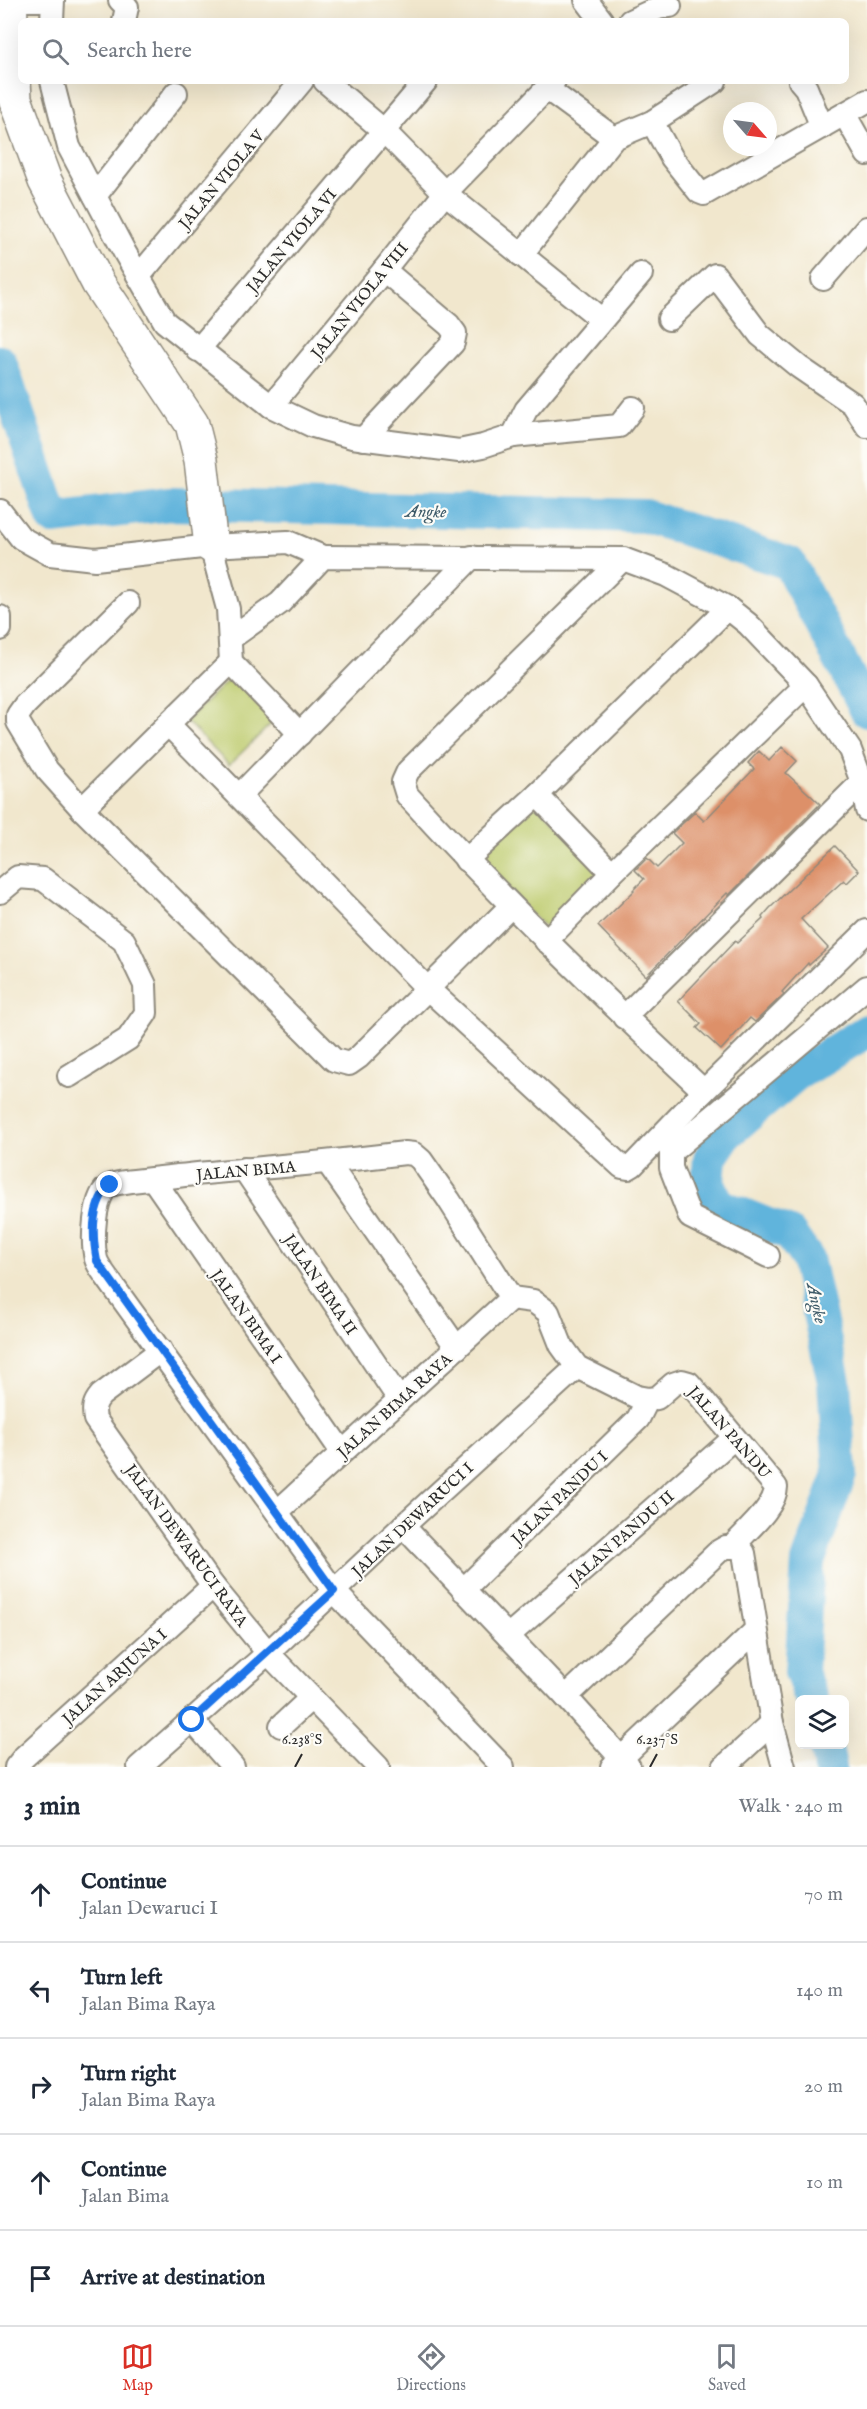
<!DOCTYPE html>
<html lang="en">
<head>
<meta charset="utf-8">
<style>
  :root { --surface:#fff; --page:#f6f6f7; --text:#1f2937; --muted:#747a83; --line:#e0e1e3; --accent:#d93025 }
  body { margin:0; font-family:"IM FELL English",serif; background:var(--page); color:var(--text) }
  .controls { position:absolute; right:18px; bottom:18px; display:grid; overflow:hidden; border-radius:9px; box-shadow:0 6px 24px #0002 }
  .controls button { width:54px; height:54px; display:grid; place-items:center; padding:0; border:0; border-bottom:2px solid var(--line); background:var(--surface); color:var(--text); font:30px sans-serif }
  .compass { position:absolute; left:723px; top:102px; width:54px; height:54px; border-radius:50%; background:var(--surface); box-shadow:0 6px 24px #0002; rotate:118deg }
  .stop { position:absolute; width:18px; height:18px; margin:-14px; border:4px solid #1a73e8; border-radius:50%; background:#fff }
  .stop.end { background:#1a73e8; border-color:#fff; box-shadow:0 2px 6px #0008 }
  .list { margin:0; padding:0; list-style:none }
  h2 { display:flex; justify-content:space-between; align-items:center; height:78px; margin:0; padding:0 24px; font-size:26px }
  h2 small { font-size:20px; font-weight:400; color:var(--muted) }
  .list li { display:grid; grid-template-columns:39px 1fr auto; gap:18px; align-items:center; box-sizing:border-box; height:96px; padding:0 24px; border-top:2px solid var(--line) }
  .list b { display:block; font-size:22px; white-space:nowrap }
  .list p { margin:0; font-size:20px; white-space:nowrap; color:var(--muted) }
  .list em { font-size:20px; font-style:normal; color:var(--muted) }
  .icon { flex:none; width:33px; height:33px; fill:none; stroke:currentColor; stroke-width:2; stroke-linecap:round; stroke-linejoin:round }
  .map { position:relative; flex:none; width:867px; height:1767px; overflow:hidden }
  .search { position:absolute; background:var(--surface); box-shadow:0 6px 24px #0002; left:18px; right:18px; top:18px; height:66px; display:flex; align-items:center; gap:15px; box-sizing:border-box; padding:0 21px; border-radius:9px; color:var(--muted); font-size:22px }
  .sheet { height:558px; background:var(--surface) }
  nav { display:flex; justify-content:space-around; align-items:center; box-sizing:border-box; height:84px; border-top:2px solid var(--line); background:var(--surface); font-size:16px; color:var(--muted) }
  nav a { display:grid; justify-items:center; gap:3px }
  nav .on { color:var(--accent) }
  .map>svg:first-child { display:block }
  .green { fill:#bdcb6d; stroke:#747b4c; stroke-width:1.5 }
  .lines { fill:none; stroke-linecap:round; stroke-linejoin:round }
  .river { stroke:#60b4dc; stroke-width:34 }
  .building { fill:#dd9069 }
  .street-casing { stroke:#8e897c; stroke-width:26 }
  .secondary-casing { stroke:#8e897c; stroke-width:36 }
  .street { stroke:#fff; stroke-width:22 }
  .secondary { stroke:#fff; stroke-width:33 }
  .route { stroke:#1a73e8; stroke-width:8 }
  .ticks { fill:none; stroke:#2b2b2b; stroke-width:2 }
  .labels { text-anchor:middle; stroke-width:4.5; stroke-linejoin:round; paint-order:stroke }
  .street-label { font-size:16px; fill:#2b2b2b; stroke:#fdfcf7 }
  .water-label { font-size:18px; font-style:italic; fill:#3e5b69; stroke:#fdfcf7 }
  .ticks-label { font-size:15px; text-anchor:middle; fill:#2b2b2b; stroke:#fdfcf7; stroke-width:4.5; stroke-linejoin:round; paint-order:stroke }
</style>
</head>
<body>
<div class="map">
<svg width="867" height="1767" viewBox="0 0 867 1767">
  <rect width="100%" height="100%" fill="#fdfcf7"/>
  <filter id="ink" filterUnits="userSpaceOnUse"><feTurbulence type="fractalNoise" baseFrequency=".0167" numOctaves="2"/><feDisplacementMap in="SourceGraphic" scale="12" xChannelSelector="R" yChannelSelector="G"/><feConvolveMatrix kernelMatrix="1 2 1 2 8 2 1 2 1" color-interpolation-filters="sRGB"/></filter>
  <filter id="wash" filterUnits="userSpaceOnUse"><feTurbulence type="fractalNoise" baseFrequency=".008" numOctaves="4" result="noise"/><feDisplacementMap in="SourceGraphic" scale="24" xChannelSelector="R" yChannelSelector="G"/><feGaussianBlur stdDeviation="1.35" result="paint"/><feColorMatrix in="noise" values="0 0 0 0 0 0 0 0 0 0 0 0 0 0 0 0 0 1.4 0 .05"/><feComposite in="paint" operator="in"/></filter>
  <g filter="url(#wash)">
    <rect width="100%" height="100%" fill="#f1e7cd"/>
    <!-- green -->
    <g class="green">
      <polygon points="233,675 276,719 229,765 186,721"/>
      <polygon points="537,803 604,873 548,930 474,860"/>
    </g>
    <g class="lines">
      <!-- river -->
      <g class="river">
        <polyline points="0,362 53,518 170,504 645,516 789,563 867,711"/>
        <polyline points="812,1700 801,1672 808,1562 840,1474 834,1382 807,1258 790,1234 719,1205 708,1183 710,1158 726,1134 795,1075 867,1031"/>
        <polyline points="825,1744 830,1767"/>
      </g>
    </g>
    <g id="blocks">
      <!-- building -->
      <g class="building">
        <polygon points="782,747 797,761 786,773 820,804 729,895 727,893 646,976 598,926 634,891 633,890 644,879 635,870 647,858 657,868 682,843 672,833 695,812 704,821 754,769 748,763 759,751 769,761"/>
        <polygon points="835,846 859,871 847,883 844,880 801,919 828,948 809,965 808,963 782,992 784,994 755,1022 750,1018 721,1050 697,1028 701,1024 678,1001 735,941 737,943 763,919 762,917 770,908"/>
      </g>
    </g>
  </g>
  <g filter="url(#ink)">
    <use href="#blocks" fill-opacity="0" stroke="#8e897c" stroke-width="1.5"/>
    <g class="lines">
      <!-- street casing -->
      <g class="street-casing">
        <g id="street">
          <polyline points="22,0 41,0"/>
          <polyline points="120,0 127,7 124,21"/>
          <polyline points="586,0 602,21"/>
          <polyline points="52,21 53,0"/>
          <polyline points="630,21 658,8 670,6"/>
          <polyline points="52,81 69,147 125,253 165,322 271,406 313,426 352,437 459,451 483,446 513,436 619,426 633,408"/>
          <polyline points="325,81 383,130 445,193 601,319"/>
          <polyline points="800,81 806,88 822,127"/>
          <polyline points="546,88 614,138 652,122 715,81"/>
          <polyline points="652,122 672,158 699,192 704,194 867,101"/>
          <polyline points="850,124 867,154"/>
          <polyline points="95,196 176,93"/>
          <polyline points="521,255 614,138"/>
          <polyline points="139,276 302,81"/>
          <polyline points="823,279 867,228"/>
          <polyline points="669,319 715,275 760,335 799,367 853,404 867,426"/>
          <polyline points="198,350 426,81"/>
          <polyline points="271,406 384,270 445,193 554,81"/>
          <polyline points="513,436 526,410 641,274"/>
          <polyline points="363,439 453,343 455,333 449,325 384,270"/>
          <polyline points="0,511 21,538 50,554 95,559 211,546 288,542 323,557"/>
          <polyline points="211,546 228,609 231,662 300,734"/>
          <path d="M623,559L408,771L403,782L407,795C501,899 602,996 704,1091"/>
          <polyline points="128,603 25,705 18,715 18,722 47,770 82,809 334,1060 349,1064 359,1057 511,906"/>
          <polyline points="0,617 0,629"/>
          <polyline points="231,638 280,603 323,557 623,559 666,575 728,608 748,624 806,685 850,750 862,782 867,810"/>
          <polyline points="168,724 427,988 622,1167 628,1168 633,1165 704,1091 867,931"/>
          <polyline points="537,795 612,873"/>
          <polyline points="239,796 472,557"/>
          <polyline points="82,809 231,662"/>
          <polyline points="466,860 537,795 728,608"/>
          <polyline points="0,892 18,877 43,879 124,941 145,985 146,1013 128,1039 69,1076"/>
          <polyline points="546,941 612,873 806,685"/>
          <polyline points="624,1017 862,782"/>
          <polyline points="328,1163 457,1348"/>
          <polyline points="244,1169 399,1399"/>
          <polyline points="153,1179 342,1452"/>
          <polyline points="768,1256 690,1217 671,1168 671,1152 867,987"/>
          <path d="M511,1298L533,1301L548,1312L561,1345L577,1367L637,1397L648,1399L657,1398L673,1384L682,1381L689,1383L776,1487C776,1507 745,1532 732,1547"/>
          <path d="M161,1350L101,1395C94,1403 93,1408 95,1419L213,1586L268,1653L378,1767"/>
          <polyline points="277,1512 511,1298"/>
          <polyline points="403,1526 566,1697 629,1767"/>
          <polyline points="463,1590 638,1419 648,1399"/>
          <polyline points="508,1636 734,1438"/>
          <polyline points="566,1697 719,1551 726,1547 739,1547 744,1553 772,1723 784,1767"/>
          <polyline points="192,1720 233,1767"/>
          <polyline points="281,1726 311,1698"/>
          <polyline points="16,1767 24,1757 213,1586"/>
          <polyline points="139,1767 268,1653 403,1526 577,1367"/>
          <path d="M503,1767L334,1591L108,1279C104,1273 98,1266 96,1259C92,1243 93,1195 109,1186C118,1181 165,1178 177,1176C253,1168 329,1163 405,1153L414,1154L421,1160L449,1200L511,1298"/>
          <polyline points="612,1767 756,1630"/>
          <polyline points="724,1767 772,1723"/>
        </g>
      </g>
      <!-- secondary casing -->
      <g class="secondary-casing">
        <polyline id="secondary" points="10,0 15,99 45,181 98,283 192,424 201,460 211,546"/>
      </g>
      <!-- street -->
      <use href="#street" class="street"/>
      <!-- secondary -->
      <use href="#secondary" class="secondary"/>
    </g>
  </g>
  <g class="lines" filter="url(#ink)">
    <!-- route -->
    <path class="route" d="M110,1185C91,1204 92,1236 97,1261L334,1591L192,1720"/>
  </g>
  <!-- ticks -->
  <path class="ticks" d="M295,1767L302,1754M650,1767L657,1754"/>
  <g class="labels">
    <!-- street labels -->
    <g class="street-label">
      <text transform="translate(221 179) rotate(-50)" y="6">JALAN VIOLA V</text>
      <text transform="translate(291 240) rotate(-50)" y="6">JALAN VIOLA VI</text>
      <text transform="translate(359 300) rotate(-51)" y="6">JALAN VIOLA VIII</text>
      <text transform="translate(246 1170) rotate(-5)" y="6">JALAN BIMA</text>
      <text transform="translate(321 1284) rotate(56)" y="6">JALAN BIMA II</text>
      <text transform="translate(247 1316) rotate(55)" y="6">JALAN BIMA I</text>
      <text transform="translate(394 1405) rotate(-42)" y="6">JALAN BIMA RAYA</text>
      <text transform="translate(730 1432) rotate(49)" y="6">JALAN PANDU</text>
      <text transform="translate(559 1497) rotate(-44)" y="6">JALAN PANDU I</text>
      <text transform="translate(412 1519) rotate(-43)" y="6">JALAN DEWARUCI I</text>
      <text transform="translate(621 1537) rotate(-41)" y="6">JALAN PANDU II</text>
      <text transform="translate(187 1545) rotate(54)" y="6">JALAN DEWARUCI RAYA</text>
      <text transform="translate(114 1676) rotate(-42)" y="6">JALAN ARJUNA I</text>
    </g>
    <!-- water labels -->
    <g class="water-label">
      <text transform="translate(426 511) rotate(1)" y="6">Angke</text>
      <text transform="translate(817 1303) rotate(78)" y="6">Angke</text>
    </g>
  </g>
  <g class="ticks-label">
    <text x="302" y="1744">6.238°S</text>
    <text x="657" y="1744">6.237°S</text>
  </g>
</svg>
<div class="controls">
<button><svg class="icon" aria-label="layers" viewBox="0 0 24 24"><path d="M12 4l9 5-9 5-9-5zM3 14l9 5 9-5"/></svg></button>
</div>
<svg class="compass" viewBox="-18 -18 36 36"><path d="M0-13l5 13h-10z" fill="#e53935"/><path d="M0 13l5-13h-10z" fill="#747a83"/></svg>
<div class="stop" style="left:192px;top:1720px"></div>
<div class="stop end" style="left:110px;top:1185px"></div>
<div class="search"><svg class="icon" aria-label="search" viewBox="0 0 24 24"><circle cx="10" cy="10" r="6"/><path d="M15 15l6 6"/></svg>Search here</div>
</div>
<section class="sheet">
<h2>3 min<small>Walk · 240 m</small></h2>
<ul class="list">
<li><svg class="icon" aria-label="ahead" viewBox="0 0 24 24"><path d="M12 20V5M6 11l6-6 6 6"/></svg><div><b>Continue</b><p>Jalan Dewaruci I</p></div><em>70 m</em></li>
<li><svg class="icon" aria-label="left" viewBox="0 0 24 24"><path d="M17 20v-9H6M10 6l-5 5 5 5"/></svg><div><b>Turn left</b><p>Jalan Bima Raya</p></div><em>140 m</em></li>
<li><svg class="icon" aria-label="right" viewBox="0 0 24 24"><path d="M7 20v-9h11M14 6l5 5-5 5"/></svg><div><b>Turn right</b><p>Jalan Bima Raya</p></div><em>20 m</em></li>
<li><svg class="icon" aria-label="ahead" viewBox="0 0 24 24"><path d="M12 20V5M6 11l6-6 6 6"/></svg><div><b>Continue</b><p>Jalan Bima</p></div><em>10 m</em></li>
<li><svg class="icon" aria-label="arrive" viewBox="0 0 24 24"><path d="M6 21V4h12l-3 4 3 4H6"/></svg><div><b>Arrive at destination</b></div></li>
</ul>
</section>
<nav>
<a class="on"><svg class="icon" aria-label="map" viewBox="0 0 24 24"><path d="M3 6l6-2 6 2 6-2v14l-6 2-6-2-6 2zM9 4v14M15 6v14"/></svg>Map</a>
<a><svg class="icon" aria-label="directions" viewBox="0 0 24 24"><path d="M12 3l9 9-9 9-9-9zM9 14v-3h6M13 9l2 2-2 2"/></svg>Directions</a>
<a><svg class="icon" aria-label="saved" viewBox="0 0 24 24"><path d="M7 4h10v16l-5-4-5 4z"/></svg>Saved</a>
</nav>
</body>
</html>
